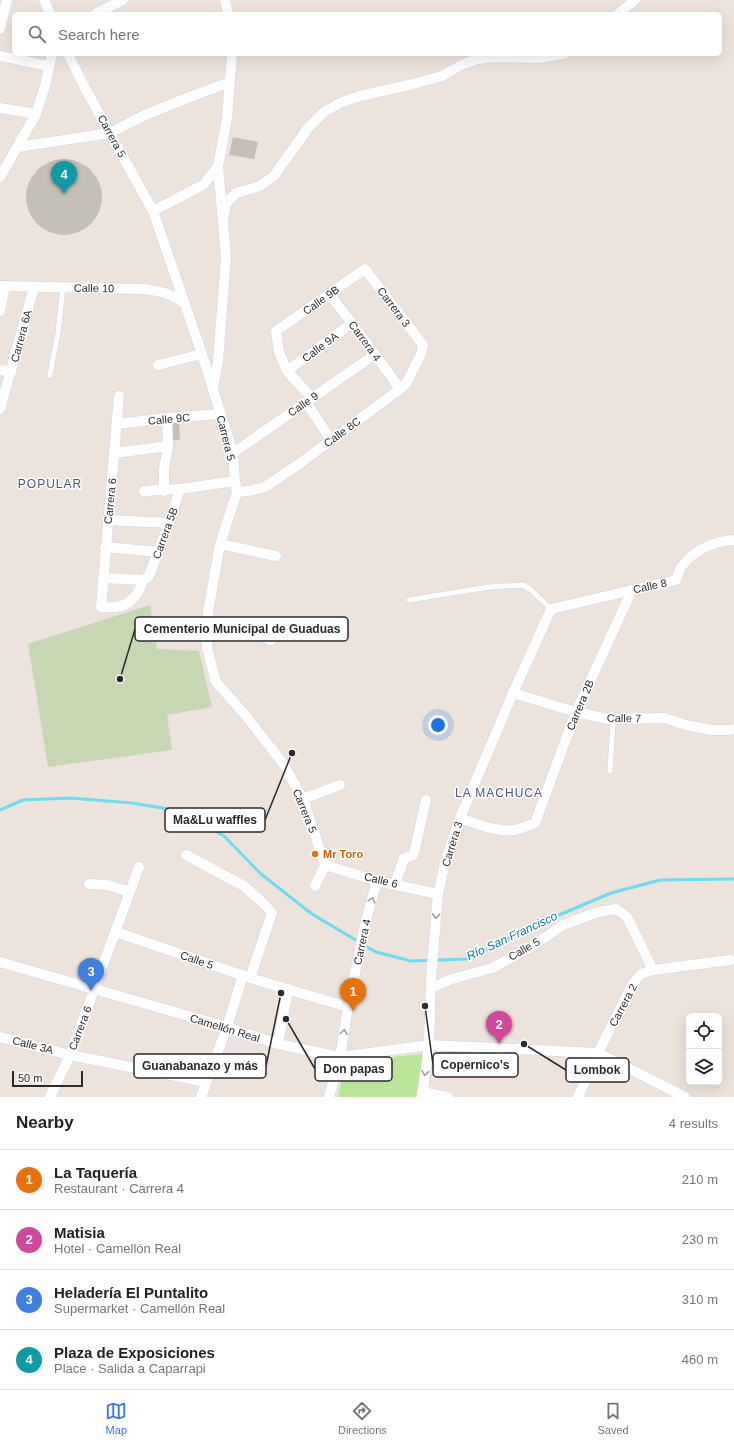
<!DOCTYPE html>
<html lang="en">
<head>
<meta charset="utf-8">
<style>
  :root { --surface:#fff; --page:#f6f6f6; --text:#222; --muted:#767676; --line:#e0e0e0; --accent:#3973fc }
  body { margin:0; font-family:Helvetica,sans-serif; background:var(--page); color:var(--text) }
  .controls { position:absolute; right:12px; bottom:12px; display:grid; overflow:hidden; border-radius:6px; box-shadow:0 4px 16px #0002 }
  .controls button { width:36px; height:36px; display:grid; place-items:center; padding:0; border:0; border-bottom:1px solid var(--line); background:var(--surface); color:var(--text); font:20px sans-serif }
  .scale { position:absolute; left:12px; bottom:10px; width:71px; box-sizing:border-box; padding-left:4px; border:2px solid #2a2a2a; border-top:0; font-size:11px; line-height:14px; white-space:nowrap; color:#2a2a2a; -webkit-text-stroke:3px #fff; paint-order:stroke }
  .you { position:absolute; left:438px; top:725px; width:14px; height:14px; margin:-10px; border:3px solid #fff; border-radius:50%; background:#1a73e8; box-shadow:0 0 0 6px #1a73e833 }
  .badge { display:grid; place-items:center; width:26px; height:26px; border-radius:50%; background:var(--accent); color:#fff; font-size:13px; font-weight:700 }
  .pin { position:absolute; translate:-50% -33px; filter:drop-shadow(0 1px 2px #0008) }
  .pin::after { content:''; position:absolute; top:21px; width:14px; height:12px; background:inherit; clip-path:polygon(0 0,100% 0,50% 100%) }
  .list { margin:0; padding:0; list-style:none }
  h2 { display:flex; justify-content:space-between; align-items:center; height:52px; margin:0; padding:0 16px; font-size:17px }
  h2 small { font-size:13px; font-weight:400; color:var(--muted) }
  .list li { display:grid; grid-template-columns:26px 1fr auto; gap:12px; align-items:center; box-sizing:border-box; height:60px; padding:0 16px; border-top:1px solid var(--line) }
  .list b { display:block; font-size:15px; white-space:nowrap }
  .list p { margin:0; font-size:13px; white-space:nowrap; color:var(--muted) }
  .list em { font-size:13px; font-style:normal; color:var(--muted) }
  .icon { flex:none; width:22px; height:22px; fill:none; stroke:currentColor; stroke-width:2; stroke-linecap:round; stroke-linejoin:round }
  .map { position:relative; flex:none; width:734px; height:1097px; overflow:hidden }
  .search { position:absolute; background:var(--surface); box-shadow:0 4px 16px #0002; left:12px; right:12px; top:12px; height:44px; display:flex; align-items:center; gap:10px; box-sizing:border-box; padding:0 14px; border-radius:6px; color:var(--muted); font-size:15px }
  .sheet { height:292px; background:var(--surface) }
  nav { display:flex; justify-content:space-around; align-items:center; box-sizing:border-box; height:56px; border-top:1px solid var(--line); background:var(--surface); font-size:11px; color:var(--muted) }
  nav a { display:grid; justify-items:center; gap:2px }
  nav .on { color:var(--accent) }
  .map>svg:first-child { display:block }
  .green { fill:#bae497 }
  .cemetery { fill:#c8d7b3 }
  .lines { fill:none; stroke-linecap:round; stroke-linejoin:round }
  .stream { stroke:#6ddcf0; stroke-width:3 }
  .building { fill:#c4bfb7 }
  .lane-casing { stroke:#d1d7e3; stroke-width:6 }
  .street-casing { stroke:#d1d7e3; stroke-width:11 }
  .lane { stroke:#fff; stroke-width:5 }
  .street { stroke:#fff; stroke-width:10 }
  .oneway { stroke:#9f9f9f }
  .food-dot { fill:#e8710a; stroke:#fff; stroke-width:1.5 }
  .labels { text-anchor:middle; stroke-width:3; stroke-linejoin:round; paint-order:stroke }
  .street-label { font-size:11px; fill:#2a2a2a; stroke:#fff }
  .food-label { font-size:11px; font-weight:bold; fill:#c56008; stroke:#fff; text-anchor:start }
  .neighbourhood-label { font-size:12px; letter-spacing:1px; fill:#4a587c; stroke:#fff }
  .water-label { font-size:12px; font-style:italic; fill:#0b7b9d; stroke:#fff }
  .leader { fill:none; stroke:#2a2a2a; stroke-width:1.5 }
  .callout-dot { fill:#2a2a2a; stroke:#fff; stroke-width:1.5 }
  .callout { fill:#fff; stroke:#2a2a2a; stroke-width:1.5 }
  .callout-label { font-size:12px; text-anchor:middle; font-weight:bold; fill:#2a2a2a }
</style>
</head>
<body>
<div class="map">
<svg width="734" height="1097" viewBox="0 0 734 1097">
  <rect width="100%" height="100%" fill="#ece3dc"/>
  <!-- green -->
  <polygon class="green" points="423,1054 416,1097 338,1097 345,1062"/>
  <!-- cemetery -->
  <polygon class="cemetery" points="150,605 157,649 199,651 212,707 167,715 172,750 48,767 28,644"/>
  <g class="lines">
    <!-- stream -->
    <g class="stream">
      <polyline points="0,810 23,800 70,798 132,803 186,812 225,837 261,874 312,914 359,942"/>
      <polyline points="363,945 376,952 411,961 468,959 540,923 611,893 660,880 734,879"/>
    </g>
  </g>
  <!-- building -->
  <g class="building">
    <polygon points="233,137 258,142 254,159 229,155"/>
    <circle cx="64" cy="197" r="38"/>
    <polygon points="179,421 180,440 169,440 169,432 173,432 173,430 169,430 169,422"/>
  </g>
  <g class="lines">
    <!-- lane casing -->
    <g class="lane-casing">
      <g id="lane">
        <polyline points="50,375 58,333 63,287"/>
        <polyline points="409,600 489,587 523,585 530,589 551,609"/>
        <polyline points="610,771 613,720"/>
      </g>
    </g>
    <!-- street casing -->
    <g class="street-casing">
      <g id="street">
        <polyline points="44,0 50,14"/>
        <polyline points="225,0 228,14"/>
        <polyline points="95,14 123,0"/>
        <polyline points="618,14 635,0"/>
        <polyline points="0,29 7,0"/>
        <polyline points="68,54 86,90 153,211 202,354 233,453 235,481 237,492 220,544 208,612 207,648 216,682 247,717 284,765 303,799 325,865 315,886"/>
        <polyline points="0,56 49,66"/>
        <polyline points="0,108 36,114"/>
        <polyline points="18,147 110,133 145,115 187,98 230,82"/>
        <polyline points="0,177 36,114 45,86 52,54"/>
        <polyline points="153,211 203,185 218,166"/>
        <polyline points="223,220 226,204 236,193 260,186 274,176 308,128 324,112 342,102 360,96 413,84 442,76 463,64 478,59 497,57 538,58 564,54"/>
        <path d="M0,286L143,289C160,291 170,293 184,303"/>
        <polyline points="329,294 352,323 400,389"/>
        <polyline points="0,311 5,286"/>
        <polyline points="158,365 202,354"/>
        <polyline points="0,370 11,372"/>
        <polyline points="287,371 352,323"/>
        <polyline points="213,388 218,361 226,257 218,166 227,118 232,54"/>
        <path d="M119,396L101,607C124,609 136,603 143,580"/>
        <polyline points="306,402 331,440"/>
        <polyline points="0,409 34,287"/>
        <polyline points="117,424 167,418 221,414"/>
        <polyline points="115,453 168,446"/>
        <polyline points="233,453 374,355"/>
        <polyline points="144,491 180,489 235,481"/>
        <polyline points="164,491 164,469 168,446 167,418"/>
        <polyline points="237,492 249,491 265,487 299,464 400,389 406,384 421,354 423,345 365,269 276,331 279,352 287,371 312,398"/>
        <polyline points="108,520 169,523"/>
        <polyline points="220,544 276,556"/>
        <polyline points="105,547 158,552"/>
        <polyline points="103,578 143,580 149,576 169,523 180,489"/>
        <polyline points="208,622 261,636 271,640"/>
        <polyline points="513,693 576,712 608,719 664,718 690,726 712,730 728,730 734,729"/>
        <polyline points="303,799 340,785"/>
        <path d="M460,818C476,824 496,832 514,830C521,829 528,825 535,823L576,712L632,590"/>
        <polyline points="186,855 244,886 263,903 272,913 250,978"/>
        <polyline points="325,865 377,881 438,894"/>
        <polyline points="89,884 108,885 130,892"/>
        <polyline points="395,884 404,858 412,856 414,853 426,800"/>
        <polyline points="116,932 250,978 348,1007"/>
        <polyline points="0,962 227,1027 278,1044 340,1057 429,1045 598,1053 685,1097"/>
        <polyline points="431,988 452,979 492,968 531,947 563,925 598,912 616,909 627,917 653,970"/>
        <polyline points="0,1037 70,1055 206,1082"/>
        <polyline points="278,1044 288,989"/>
        <polyline points="422,1092 448,1097"/>
        <polyline points="50,1097 70,1055 139,867"/>
        <polyline points="201,1097 227,1027 243,975"/>
        <polyline points="329,1097 340,1057 348,1007 366,920 377,881"/>
        <path d="M422,1097L429,1045L431,978L438,894L445,863L460,818L513,693L551,609L676,580C678,576 679,569 682,566C694,550 714,541 734,540"/>
        <polyline points="578,1097 598,1053 633,983 641,974 653,970 730,960"/>
      </g>
    </g>
    <!-- lane -->
    <use href="#lane" class="lane"/>
    <!-- street -->
    <use href="#street" class="street"/>
  </g>
  <!-- one-way arrows -->
  <defs><path id="oneway-chevron" d="M-2-3.5L2.5 0L-2 3.5" fill="none" stroke-width="1.6" stroke-linecap="round" stroke-linejoin="round"/></defs>
  <g class="oneway">
    <use href="#oneway-chevron" transform="translate(372 900) rotate(-74)"/>
    <use href="#oneway-chevron" transform="translate(436 916) rotate(94)"/>
    <use href="#oneway-chevron" transform="translate(344 1032) rotate(-81)"/>
    <use href="#oneway-chevron" transform="translate(425 1073) rotate(99)"/>
  </g>
  <!-- markers -->
  <circle class="food-dot" cx="315" cy="854" r="4"/>
  <g class="labels">
    <!-- street labels -->
    <g class="street-label">
      <text transform="translate(112 136) rotate(61)" y="4">Carrera 5</text>
      <text transform="translate(94 288) rotate(1)" y="4">Calle 10</text>
      <text transform="translate(321 300) rotate(-35)" y="4">Calle 9B</text>
      <text transform="translate(394 307) rotate(53)" y="4">Carrera 3</text>
      <text transform="translate(21 336) rotate(-75)" y="4">Carrera 6A</text>
      <text transform="translate(365 341) rotate(54)" y="4">Carrera 4</text>
      <text transform="translate(320 347) rotate(-37)" y="4">Calle 9A</text>
      <text transform="translate(303 404) rotate(-35)" y="4">Calle 9</text>
      <text transform="translate(169 419) rotate(-5)" y="4">Calle 9C</text>
      <text transform="translate(342 432) rotate(-36)" y="4">Calle 8C</text>
      <text transform="translate(226 438) rotate(76)" y="4">Carrera 5</text>
      <text transform="translate(110 501) rotate(-84)" y="4">Carrera 6</text>
      <text transform="translate(165 533) rotate(-70)" y="4">Carrera 5B</text>
      <text transform="translate(650 586) rotate(-12)" y="4">Calle 8</text>
      <text transform="translate(580 705) rotate(-67)" y="4">Carrera 2B</text>
      <text transform="translate(624 718) rotate(1)" y="4">Calle 7</text>
      <text transform="translate(305 811) rotate(68)" y="4">Carrera 5</text>
      <text transform="translate(452 844) rotate(-73)" y="4">Carrera 3</text>
      <text transform="translate(381 880) rotate(14)" y="4">Calle 6</text>
      <text transform="translate(362 942) rotate(-78)" y="4">Carrera 4</text>
      <text transform="translate(524 949) rotate(-30)" y="4">Calle 5</text>
      <text transform="translate(197 960) rotate(19)" y="4">Calle 5</text>
      <text transform="translate(623 1005) rotate(-62)" y="4">Carrera 2</text>
      <text transform="translate(80 1028) rotate(-69)" y="4">Carrera 6</text>
      <text transform="translate(225 1028) rotate(17)" y="4">Camellón Real</text>
      <text transform="translate(33 1045) rotate(14)" y="4">Calle 3A</text>
    </g>
    <!-- food labels -->
    <g class="food-label">
      <text x="323" y="858">Mr Toro</text>
    </g>
    <!-- neighbourhood labels -->
    <g class="neighbourhood-label">
      <text x="50" y="488">POPULAR</text>
      <text x="499" y="797">LA MACHUCA</text>
    </g>
    <!-- water labels -->
    <g class="water-label">
      <text transform="translate(512 936) rotate(-25)" y="4">Río San Francisco</text>
    </g>
  </g>
  <!-- callouts -->
  <path class="leader" d="M120 679L135 629M292 753L265 820M425 1006L433 1065M281 993L266 1066M286 1019L315 1069M524 1044L566 1070"/>
  <g class="callout-dot">
    <circle cx="120" cy="679" r="4"/>
    <circle cx="292" cy="753" r="4"/>
    <circle cx="425" cy="1006" r="4"/>
    <circle cx="281" cy="993" r="4"/>
    <circle cx="286" cy="1019" r="4"/>
    <circle cx="524" cy="1044" r="4"/>
  </g>
  <g class="callout">
    <rect x="135" y="617" width="213" height="24" rx="4"/>
    <rect x="165" y="808" width="100" height="24" rx="4"/>
    <rect x="433" y="1053" width="85" height="24" rx="4"/>
    <rect x="134" y="1054" width="132" height="24" rx="4"/>
    <rect x="315" y="1057" width="77" height="24" rx="4"/>
    <rect x="566" y="1058" width="63" height="24" rx="4"/>
  </g>
  <g class="callout-label">
    <text x="242" y="633">Cementerio Municipal de Guaduas</text>
    <text x="215" y="824">Ma&amp;Lu waffles</text>
    <text x="475" y="1069">Copernico's</text>
    <text x="200" y="1070">Guanabanazo y más</text>
    <text x="354" y="1073">Don papas</text>
    <text x="597" y="1074">Lombok</text>
  </g>
</svg>
<div class="controls">
<button><svg class="icon" aria-label="locate" viewBox="0 0 24 24"><circle cx="12" cy="12" r="6"/><path d="M12 2v4M12 18v4M2 12h4M18 12h4"/></svg></button>
<button><svg class="icon" aria-label="layers" viewBox="0 0 24 24"><path d="M12 4l9 5-9 5-9-5zM3 14l9 5 9-5"/></svg></button>
</div>
<div class="scale">50 m</div>
<div class="you"></div>
<div class="pin badge" style="left:353px;top:1011px;background:#e8710a">1</div>
<div class="pin badge" style="left:499px;top:1044px;background:#d1479c">2</div>
<div class="pin badge" style="left:91px;top:991px;background:#3f7fe0">3</div>
<div class="pin badge" style="left:64px;top:194px;background:#0f9aa8">4</div>
<div class="search"><svg class="icon" aria-label="search" viewBox="0 0 24 24"><circle cx="10" cy="10" r="6"/><path d="M15 15l6 6"/></svg>Search here</div>
</div>
<section class="sheet">
<h2>Nearby<small>4 results</small></h2>
<ul class="list">
<li><span class="badge" style="background:#e8710a">1</span><div><b>La Taquería</b><p>Restaurant · Carrera 4</p></div><em>210 m</em></li>
<li><span class="badge" style="background:#d1479c">2</span><div><b>Matisia</b><p>Hotel · Camellón Real</p></div><em>230 m</em></li>
<li><span class="badge" style="background:#3f7fe0">3</span><div><b>Heladería El Puntalito</b><p>Supermarket · Camellón Real</p></div><em>310 m</em></li>
<li><span class="badge" style="background:#0f9aa8">4</span><div><b>Plaza de Exposiciones</b><p>Place · Salida a Caparrapi</p></div><em>460 m</em></li>
</ul>
</section>
<nav>
<a class="on"><svg class="icon" aria-label="map" viewBox="0 0 24 24"><path d="M3 6l6-2 6 2 6-2v14l-6 2-6-2-6 2zM9 4v14M15 6v14"/></svg>Map</a>
<a><svg class="icon" aria-label="directions" viewBox="0 0 24 24"><path d="M12 3l9 9-9 9-9-9zM9 14v-3h6M13 9l2 2-2 2"/></svg>Directions</a>
<a><svg class="icon" aria-label="saved" viewBox="0 0 24 24"><path d="M7 4h10v16l-5-4-5 4z"/></svg>Saved</a>
</nav>
</body>
</html>
